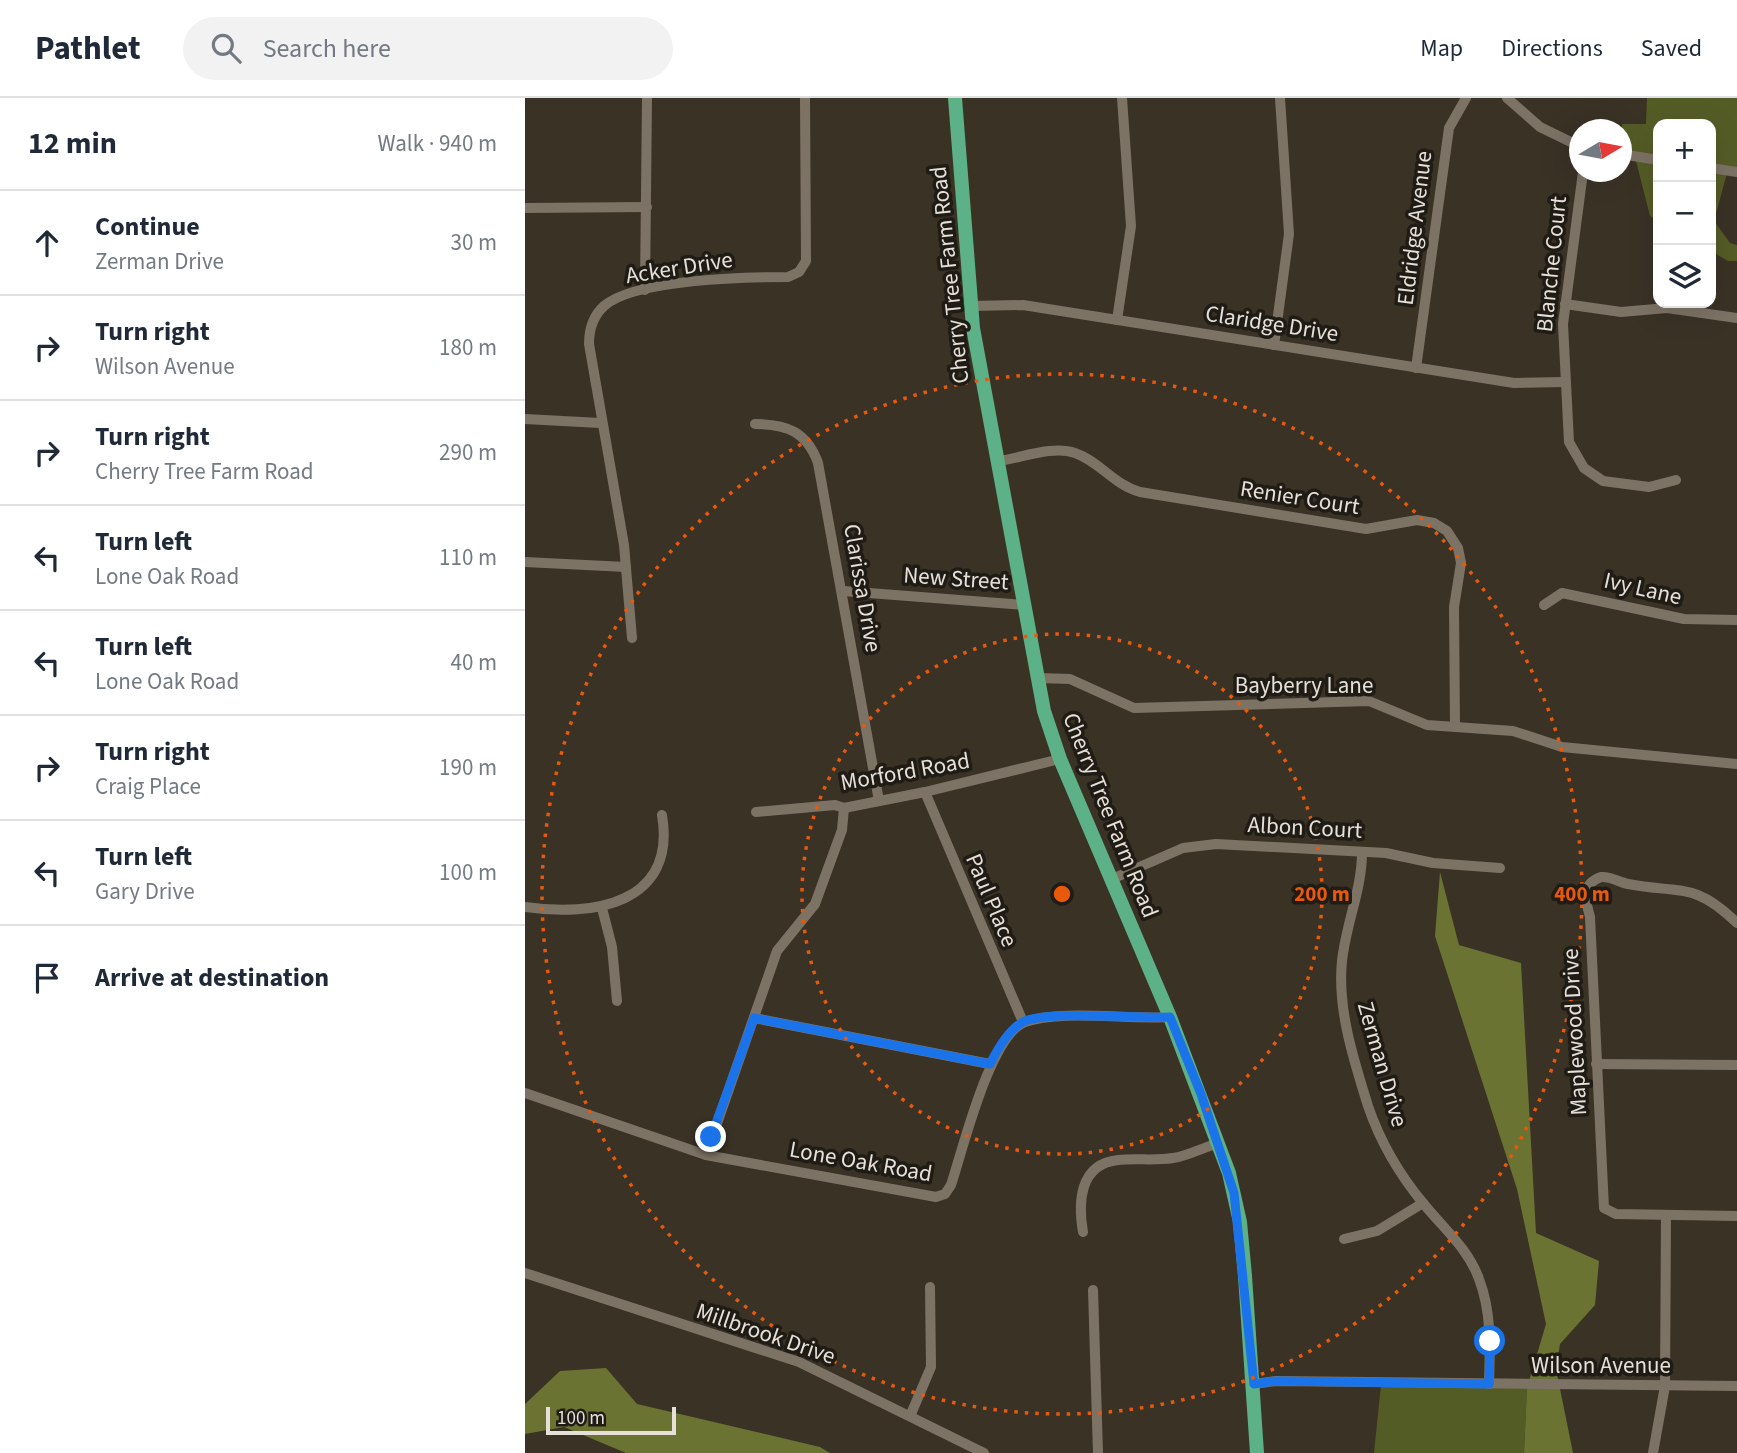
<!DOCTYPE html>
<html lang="en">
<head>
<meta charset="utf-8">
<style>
  :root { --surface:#fff; --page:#f2f2f3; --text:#1f2937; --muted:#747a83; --line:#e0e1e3 }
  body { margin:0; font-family:"Source Sans 3",sans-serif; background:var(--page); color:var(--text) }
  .controls { position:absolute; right:21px; top:21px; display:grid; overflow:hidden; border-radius:14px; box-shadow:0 7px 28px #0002 }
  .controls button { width:63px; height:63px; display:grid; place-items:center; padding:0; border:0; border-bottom:2px solid var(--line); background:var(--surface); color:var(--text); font:35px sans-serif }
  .compass { position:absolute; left:1044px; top:21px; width:63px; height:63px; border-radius:50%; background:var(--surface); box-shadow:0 7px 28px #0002; rotate:80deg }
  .scale { position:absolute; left:21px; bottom:18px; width:130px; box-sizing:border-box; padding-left:7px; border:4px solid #e6e0d9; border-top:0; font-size:19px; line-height:24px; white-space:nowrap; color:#e6e0d9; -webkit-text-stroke:5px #1f1b15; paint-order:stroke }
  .stop { position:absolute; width:21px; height:21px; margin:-16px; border:5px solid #1a73e8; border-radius:50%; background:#fff }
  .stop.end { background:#1a73e8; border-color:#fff; box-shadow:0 2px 7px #0008 }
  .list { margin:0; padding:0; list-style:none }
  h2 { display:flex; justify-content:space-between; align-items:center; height:91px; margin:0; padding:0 28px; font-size:30px }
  h2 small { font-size:23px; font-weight:400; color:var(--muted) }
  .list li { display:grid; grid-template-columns:46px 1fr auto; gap:21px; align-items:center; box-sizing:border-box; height:105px; padding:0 28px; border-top:2px solid var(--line) }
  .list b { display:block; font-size:26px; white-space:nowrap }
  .list p { margin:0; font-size:23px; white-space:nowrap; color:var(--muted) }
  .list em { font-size:23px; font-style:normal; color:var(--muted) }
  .icon { flex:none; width:38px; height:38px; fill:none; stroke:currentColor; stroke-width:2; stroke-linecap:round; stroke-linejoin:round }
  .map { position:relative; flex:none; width:1212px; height:1355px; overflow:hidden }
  header { display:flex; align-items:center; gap:42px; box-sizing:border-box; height:98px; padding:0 35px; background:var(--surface); border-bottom:2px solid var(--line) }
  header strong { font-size:33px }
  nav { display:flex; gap:38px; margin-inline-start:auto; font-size:24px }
  .search { width:490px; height:63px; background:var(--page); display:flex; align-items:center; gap:18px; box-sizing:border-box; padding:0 24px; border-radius:38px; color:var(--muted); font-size:26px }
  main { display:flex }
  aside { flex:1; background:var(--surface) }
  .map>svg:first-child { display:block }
  .green { fill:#545c26 }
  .forest { fill:#6a7331 }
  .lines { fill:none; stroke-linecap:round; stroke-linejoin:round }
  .minor { stroke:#7d7365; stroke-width:10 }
  .major { stroke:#5db187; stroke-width:14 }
  .route { stroke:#1a73e8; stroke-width:9 }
  .ring { fill:none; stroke:#e8590c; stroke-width:3.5; stroke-dasharray:3.5 7 }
  .labels { text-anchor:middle; stroke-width:7; stroke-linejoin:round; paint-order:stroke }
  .street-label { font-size:23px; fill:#e6e0d9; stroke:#1f1b15 }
  .centre { fill:#e8590c; stroke:#1f1b15; stroke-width:3.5 }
  .ring-label { font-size:21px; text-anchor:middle; font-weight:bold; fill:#e8590c; stroke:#1f1b15; stroke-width:7; stroke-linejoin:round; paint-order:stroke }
</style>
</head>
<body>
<header>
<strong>Pathlet</strong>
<div class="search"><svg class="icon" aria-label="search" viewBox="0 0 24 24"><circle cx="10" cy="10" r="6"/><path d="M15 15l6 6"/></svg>Search here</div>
<nav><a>Map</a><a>Directions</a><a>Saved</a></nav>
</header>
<main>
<aside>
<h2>12 min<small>Walk · 940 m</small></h2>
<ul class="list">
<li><svg class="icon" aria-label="ahead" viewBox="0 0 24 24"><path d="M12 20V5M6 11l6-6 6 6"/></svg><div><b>Continue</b><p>Zerman Drive</p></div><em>30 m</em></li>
<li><svg class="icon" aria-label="right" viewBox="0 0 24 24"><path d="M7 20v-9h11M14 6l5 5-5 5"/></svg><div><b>Turn right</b><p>Wilson Avenue</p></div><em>180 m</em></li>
<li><svg class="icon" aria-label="right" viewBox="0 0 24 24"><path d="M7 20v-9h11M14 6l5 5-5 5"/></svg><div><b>Turn right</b><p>Cherry Tree Farm Road</p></div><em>290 m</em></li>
<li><svg class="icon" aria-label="left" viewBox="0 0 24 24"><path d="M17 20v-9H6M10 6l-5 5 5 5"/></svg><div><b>Turn left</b><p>Lone Oak Road</p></div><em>110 m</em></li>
<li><svg class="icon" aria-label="left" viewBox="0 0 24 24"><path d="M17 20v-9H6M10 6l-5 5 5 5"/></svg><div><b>Turn left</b><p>Lone Oak Road</p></div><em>40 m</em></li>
<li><svg class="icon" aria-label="right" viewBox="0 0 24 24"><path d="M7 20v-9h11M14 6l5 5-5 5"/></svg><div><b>Turn right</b><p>Craig Place</p></div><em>190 m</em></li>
<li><svg class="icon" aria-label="left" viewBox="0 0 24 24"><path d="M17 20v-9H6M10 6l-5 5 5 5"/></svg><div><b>Turn left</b><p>Gary Drive</p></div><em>100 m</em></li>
<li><svg class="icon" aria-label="arrive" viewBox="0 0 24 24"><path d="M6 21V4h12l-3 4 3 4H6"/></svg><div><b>Arrive at destination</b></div></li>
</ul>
</aside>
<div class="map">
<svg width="1212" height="1355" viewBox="0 0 1212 1355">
  <rect width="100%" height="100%" fill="#3b3226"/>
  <!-- green -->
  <g class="green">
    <polygon points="1122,0 1212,0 1212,76 1202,75 1189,123 1205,145 1212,147 1212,163 1203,163 1186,153 1186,26 1133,26 1133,123 1125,118 1110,59 1097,57 1097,26 1121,26"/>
    <polygon points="856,1287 1002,1290 999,1355 849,1355"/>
  </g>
  <!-- forest -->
  <g class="forest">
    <polygon points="915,774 934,847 996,865 1011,1135 1074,1163 1070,1207 1035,1246 1031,1271 1048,1355 999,1355 1002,1290 1021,1226 992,1091 910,838"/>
    <polygon points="81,1270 112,1306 295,1349 305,1355 101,1355 39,1329 0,1336 0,1306 35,1273"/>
  </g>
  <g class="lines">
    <!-- minor -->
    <g class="minor">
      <polyline points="982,0 1015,29 1054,48"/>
      <polyline points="1096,56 1133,62"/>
      <polyline points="1186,70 1212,74"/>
      <polyline points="1058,74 1038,226 1044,344 1059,370 1078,383 1124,389 1151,382"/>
      <polyline points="0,110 122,109"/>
      <polyline points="120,192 122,0"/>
      <polyline points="1040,206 1096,214 1142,210 1212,220"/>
      <polyline points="446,208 498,207 989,285 1040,284"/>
      <polyline points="592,222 606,128 597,0"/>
      <polyline points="749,247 764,136 755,0"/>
      <polyline points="891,270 924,30 941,0"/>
      <polyline points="0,321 75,325"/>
      <path d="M230,326C262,326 282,334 293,365L354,703"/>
      <path d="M474,363C496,360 528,347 550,355C574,363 589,387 615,394L841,431L892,422L909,425L922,433L933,450L936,465L929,509L930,629"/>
      <polyline points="0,464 101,469"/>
      <polyline points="318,493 500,507"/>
      <polyline points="1019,507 1037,495 1159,521 1212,522"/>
      <path d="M107,540L99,447L64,246C64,232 68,218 79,208C110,181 222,179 263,179L274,174L281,163L280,0"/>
      <polyline points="513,580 545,581 609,610 844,603 902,627 988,633 1037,649 1212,666"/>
      <polyline points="400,694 498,924"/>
      <polyline points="231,714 310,707 319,710 400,694 535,661"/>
      <path d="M837,754C837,792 821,825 817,863C812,911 829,963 843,1008C855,1043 874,1076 898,1105C918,1130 943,1150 954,1181C967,1215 965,1250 964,1286"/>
      <polyline points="587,781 658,750 691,746 861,755 908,765 975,770"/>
      <path d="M0,809C68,819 152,806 137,717"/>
      <polyline points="77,810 87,849 92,903"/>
      <path d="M1212,825C1169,783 1155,796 1103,786C1093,784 1086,778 1076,779C1056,786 1060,801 1065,819L1079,1110L1091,1116L1212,1118"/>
      <polyline points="229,920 465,966"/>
      <polyline points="1071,966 1212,967"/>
      <path d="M0,995L181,1057L411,1099L420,1096L426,1087C438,1051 465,937 500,924C536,911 604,922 645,919"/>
      <polyline points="181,1057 252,853 290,806 317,732 319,710"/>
      <path d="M558,1134C553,1105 554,1066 593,1062C611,1060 630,1063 648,1060C663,1058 679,1049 694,1045"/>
      <polyline points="819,1141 852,1133 898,1105"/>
      <polyline points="0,1175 274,1264 459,1355"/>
      <polyline points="568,1192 573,1355"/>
      <polyline points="729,1286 751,1283 1212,1288"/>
      <polyline points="386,1316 406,1269 405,1189"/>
      <polyline points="1128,1355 1140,1288 1141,1118"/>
    </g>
    <!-- major -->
    <polyline class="major" points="430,0 448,230 519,613 535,661 645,919 704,1075 715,1124 720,1178 732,1355"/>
  </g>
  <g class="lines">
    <!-- route -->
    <path class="route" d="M186,1039L229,920L465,966C472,952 483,932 498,924C523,912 611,921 645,919L676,996L709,1095L729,1286L751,1283L964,1286L965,1243"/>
  </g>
  <!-- distance rings -->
  <g class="ring">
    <circle cx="537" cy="796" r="260"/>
    <circle cx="537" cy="796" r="520"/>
  </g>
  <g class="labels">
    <!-- street labels -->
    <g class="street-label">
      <text transform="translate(889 130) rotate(-83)" y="8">Eldridge Avenue</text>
      <text transform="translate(1026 166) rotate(-84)" y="8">Blanche Court</text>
      <text transform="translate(154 169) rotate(-9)" y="8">Acker Drive</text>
      <text transform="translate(424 177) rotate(-96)" y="8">Cherry Tree Farm Road</text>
      <text transform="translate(747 225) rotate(9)" y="8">Claridge Drive</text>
      <text transform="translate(775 399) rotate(9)" y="8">Renier Court</text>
      <text transform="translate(431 480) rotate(4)" y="8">New Street</text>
      <text transform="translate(338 490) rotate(80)" y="8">Clarissa Drive</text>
      <text transform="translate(1118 490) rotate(13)" y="8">Ivy Lane</text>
      <text x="779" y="595">Bayberry Lane</text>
      <text transform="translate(380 673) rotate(-10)" y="8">Morford Road</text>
      <text transform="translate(586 717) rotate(68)" y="8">Cherry Tree Farm Road</text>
      <text transform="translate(780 729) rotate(3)" y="8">Albon Court</text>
      <text transform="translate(467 802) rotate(67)" y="8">Paul Place</text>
      <text transform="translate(1049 934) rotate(-93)" y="8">Maplewood Drive</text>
      <text transform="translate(858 966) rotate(74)" y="8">Zerman Drive</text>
      <text transform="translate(336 1063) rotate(10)" y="8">Lone Oak Road</text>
      <text transform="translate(241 1235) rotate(19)" y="8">Millbrook Drive</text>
      <text x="1076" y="1275">Wilson Avenue</text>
    </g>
  </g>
  <circle cx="537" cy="796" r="10" class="centre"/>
  <g class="ring-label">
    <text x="797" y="803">200 m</text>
    <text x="1057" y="803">400 m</text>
  </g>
</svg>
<div class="controls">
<button>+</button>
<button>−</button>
<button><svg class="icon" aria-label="layers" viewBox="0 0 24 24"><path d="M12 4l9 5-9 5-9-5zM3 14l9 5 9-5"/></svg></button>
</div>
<svg class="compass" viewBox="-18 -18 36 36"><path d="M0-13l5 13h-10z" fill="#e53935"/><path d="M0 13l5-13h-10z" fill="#747a83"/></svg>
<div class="scale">100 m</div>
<div class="stop" style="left:965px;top:1243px"></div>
<div class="stop end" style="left:186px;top:1039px"></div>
</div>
</main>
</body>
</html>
